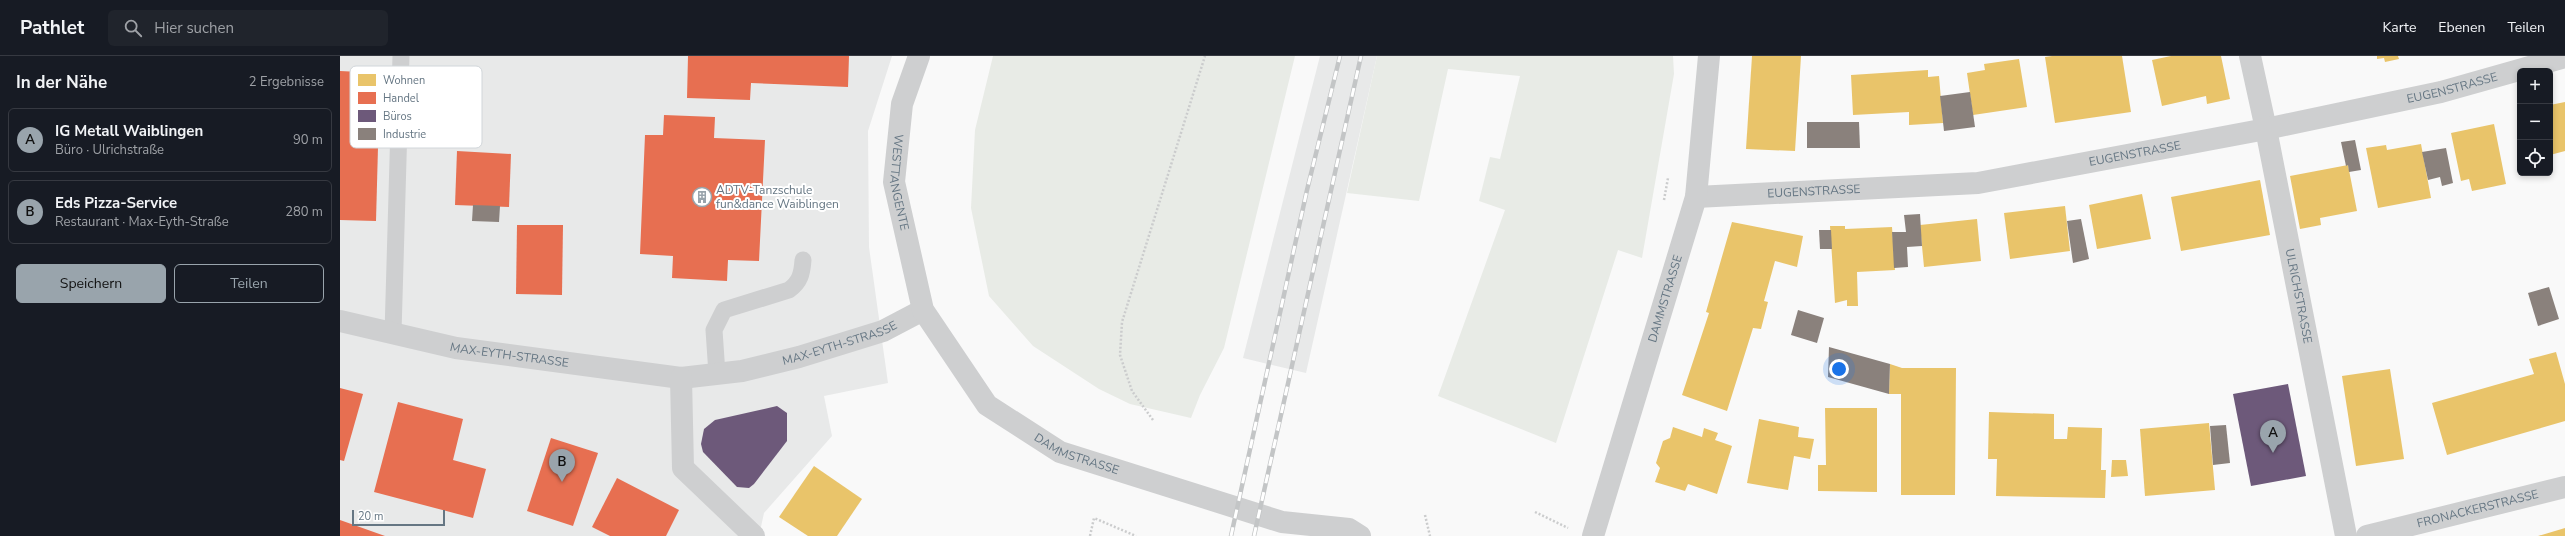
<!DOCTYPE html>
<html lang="de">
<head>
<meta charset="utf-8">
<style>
  :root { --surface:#171b24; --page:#20242c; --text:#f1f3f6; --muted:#9ea1a6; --line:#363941; --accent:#99a4ac }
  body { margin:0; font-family:"Nunito Sans",sans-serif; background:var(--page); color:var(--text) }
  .controls { position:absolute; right:12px; top:12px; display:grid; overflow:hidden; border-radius:6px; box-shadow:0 2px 6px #0003 }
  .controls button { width:36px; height:36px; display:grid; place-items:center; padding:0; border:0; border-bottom:1px solid var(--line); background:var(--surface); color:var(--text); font:20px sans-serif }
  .scale { position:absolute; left:12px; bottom:10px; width:93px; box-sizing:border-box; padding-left:4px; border:2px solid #657683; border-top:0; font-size:11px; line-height:14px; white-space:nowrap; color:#657683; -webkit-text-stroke:3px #fff; paint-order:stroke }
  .you { position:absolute; left:1499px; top:313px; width:14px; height:14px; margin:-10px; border:3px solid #fff; border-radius:50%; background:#1a73e8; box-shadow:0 0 0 6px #1a73e833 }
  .badge { display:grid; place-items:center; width:26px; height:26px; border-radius:50%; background:var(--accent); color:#111; font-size:13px; font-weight:700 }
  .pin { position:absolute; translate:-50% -33px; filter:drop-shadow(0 1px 2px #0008) }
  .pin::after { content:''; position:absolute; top:21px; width:14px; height:12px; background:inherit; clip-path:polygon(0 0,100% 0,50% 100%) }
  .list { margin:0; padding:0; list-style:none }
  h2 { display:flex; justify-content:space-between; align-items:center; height:52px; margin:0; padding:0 16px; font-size:17px }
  h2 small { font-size:13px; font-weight:400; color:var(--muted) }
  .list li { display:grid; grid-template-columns:26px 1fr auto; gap:12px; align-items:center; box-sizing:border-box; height:64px; margin:0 8px 8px; padding:0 8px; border:1px solid var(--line); border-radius:6px }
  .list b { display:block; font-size:15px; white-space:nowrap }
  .list p { margin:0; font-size:13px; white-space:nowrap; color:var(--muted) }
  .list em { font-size:13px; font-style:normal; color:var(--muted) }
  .actions { display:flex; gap:8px; padding:12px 16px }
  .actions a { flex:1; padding:9px 0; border:1px solid var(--accent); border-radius:6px; text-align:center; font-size:14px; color:var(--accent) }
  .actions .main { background:var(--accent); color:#111 }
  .icon { flex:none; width:22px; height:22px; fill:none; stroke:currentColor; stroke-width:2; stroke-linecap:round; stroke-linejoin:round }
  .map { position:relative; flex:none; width:2225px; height:480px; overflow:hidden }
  header { display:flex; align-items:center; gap:24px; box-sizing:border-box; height:56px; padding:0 20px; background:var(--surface); border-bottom:1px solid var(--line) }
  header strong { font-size:19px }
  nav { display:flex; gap:22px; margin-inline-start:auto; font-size:14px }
  .search { width:280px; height:36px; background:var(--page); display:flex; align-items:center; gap:10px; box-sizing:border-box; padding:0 14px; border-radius:6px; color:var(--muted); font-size:15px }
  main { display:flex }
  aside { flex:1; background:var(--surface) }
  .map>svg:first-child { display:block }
  .built { fill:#e8e9e9 }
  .green { fill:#e8ebe6 }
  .homes { fill:#e9c46a }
  .shops { fill:#e76f51 }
  .offices { fill:#6d597a }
  .industry { fill:#8a817c }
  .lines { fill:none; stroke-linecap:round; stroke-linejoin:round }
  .path { stroke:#cbcccd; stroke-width:2.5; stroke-dasharray:2 2; stroke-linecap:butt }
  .service { stroke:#cecfd0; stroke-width:17 }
  .minor { stroke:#cecfd0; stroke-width:22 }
  .tertiary { stroke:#cecfd0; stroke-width:22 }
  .rail-casing { stroke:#c3c5c6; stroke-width:4.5 }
  .rail { stroke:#fff; stroke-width:3; stroke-dasharray:9; stroke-linecap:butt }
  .labels { text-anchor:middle; stroke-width:4; stroke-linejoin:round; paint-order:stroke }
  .street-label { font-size:12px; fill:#657683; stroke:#fff }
  .poi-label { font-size:12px; fill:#657683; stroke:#fff; text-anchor:start }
  .key { fill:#fff; stroke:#d1d6da; stroke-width:1 }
  .key-label { font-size:11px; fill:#657683 }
</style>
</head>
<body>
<header>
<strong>Pathlet</strong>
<div class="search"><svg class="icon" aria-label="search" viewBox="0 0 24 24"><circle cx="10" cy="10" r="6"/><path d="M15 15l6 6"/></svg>Hier suchen</div>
<nav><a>Karte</a><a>Ebenen</a><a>Teilen</a></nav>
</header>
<main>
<aside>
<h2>In der Nähe<small>2 Ergebnisse</small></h2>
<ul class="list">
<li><span class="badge">A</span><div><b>IG Metall Waiblingen</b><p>Büro · Ulrichstraße</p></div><em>90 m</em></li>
<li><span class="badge">B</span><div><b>Eds Pizza-Service</b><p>Restaurant · Max-Eyth-Straße</p></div><em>280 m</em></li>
</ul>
<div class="actions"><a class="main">Speichern</a><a>Teilen</a></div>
</aside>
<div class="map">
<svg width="2225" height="480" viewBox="0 0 2225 480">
  <rect width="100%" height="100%" fill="#f9f9f9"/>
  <!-- built -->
  <g class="built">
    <polygon points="0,0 552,0 528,75 529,191 548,327 484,340 492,380 424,457 419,480 0,480"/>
    <polygon points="980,0 1037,0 966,317 903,302"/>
  </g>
  <!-- green -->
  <g class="green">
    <polygon points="653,0 955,0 884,292 860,339 851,362 790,348 759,333 693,290 649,240 631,152 635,74"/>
    <polygon points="1037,0 1333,0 1334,18 1302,202 1278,194 1216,387 1098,340 1165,154 1139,145 1150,101 1160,103 1180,20 1108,13 1079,145 1007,137"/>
  </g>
  <!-- homes -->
  <g class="homes">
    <polygon points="1412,0 1461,0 1455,95 1406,93"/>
    <polygon points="1712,0 1782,0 1791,56 1715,67 1705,1"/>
    <polygon points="1831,0 1881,0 1890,43 1867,48 1866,40 1822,50 1812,4"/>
    <polygon points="2037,0 2058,0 2059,3 2045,6 2044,2 2037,3"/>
    <polygon points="1679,3 1687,51 1633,59 1627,17 1645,14 1644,8"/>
    <polygon points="1588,14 1588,21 1599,20 1603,67 1569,69 1569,56 1513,59 1511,19"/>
    <polygon points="2225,46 2225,95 2210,99 2210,49"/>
    <polygon points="2154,68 2166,128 2132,135 2129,123 2121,125 2111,77"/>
    <polygon points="2081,88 2091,142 2038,152 2026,92 2046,89 2047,94"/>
    <polygon points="2008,109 2017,155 1980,162 1981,169 1960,173 1950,120"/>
    <polygon points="1920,124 1930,179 1841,195 1831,141"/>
    <polygon points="1802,138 1811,183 1757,193 1749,149"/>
    <polygon points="1725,150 1730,195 1670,203 1664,157"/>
    <polygon points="1637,163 1641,205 1584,211 1580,169"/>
    <polygon points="1392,166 1463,180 1457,211 1435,205 1424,245 1428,246 1421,273 1413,272 1387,355 1342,339 1369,257 1366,256"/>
    <polygon points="1490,170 1505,170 1505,173 1552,171 1555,214 1517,216 1518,250 1507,250 1507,244 1495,247"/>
    <polygon points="2216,296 2225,328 2225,365 2107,399 2092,347 2194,318 2189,303"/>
    <polygon points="1550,308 1562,312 1616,312 1615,439 1561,439 1561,338 1549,338"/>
    <polygon points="2050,313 2064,403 2016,410 2002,320"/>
    <polygon points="1485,352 1537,352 1537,436 1478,435 1478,409 1486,409"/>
    <polygon points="1649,356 1714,358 1714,383 1727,383 1728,371 1762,372 1761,414 1766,414 1765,442 1656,440 1657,403 1648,403"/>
    <polygon points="1419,363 1459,371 1458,381 1474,383 1470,403 1454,400 1448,434 1407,427"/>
    <polygon points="1869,367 1875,434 1805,440 1800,373"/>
    <polygon points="1333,371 1362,381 1364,372 1378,377 1375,384 1392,390 1377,438 1348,428 1345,435 1315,426 1320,412 1316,407 1323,385 1330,382"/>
    <polygon points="1772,404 1786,404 1788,420 1771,421"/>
    <polygon points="474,410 522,443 497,480 468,480 439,461"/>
    <polygon points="2225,472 2225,480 2198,480"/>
  </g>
  <!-- shops -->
  <g class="shops">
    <polygon points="348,0 509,0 508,31 411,27 410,44 347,42"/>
    <polygon points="0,15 40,17 36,165 0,164"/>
    <polygon points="324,59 375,61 374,82 425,84 419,205 388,204 387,225 332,222 333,200 300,198 305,79 323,79"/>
    <polygon points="117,95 171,98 169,151 115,149"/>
    <polygon points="177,169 223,169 222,239 176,238"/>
    <polygon points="0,332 23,338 4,405 0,404"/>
    <polygon points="58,346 123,363 113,404 146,413 133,462 34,436"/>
    <polygon points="211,382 258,397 233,470 187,455"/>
    <polygon points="277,422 339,454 326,480 270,480 252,471"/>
    <polygon points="0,464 45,480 0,480"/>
  </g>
  <!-- offices -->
  <g class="offices">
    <polygon points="1948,328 1966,420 1911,430 1893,338"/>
    <polygon points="437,350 447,357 447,385 414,428 409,432 397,431 363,396 361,388 364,373 375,364"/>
  </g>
  <!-- industry -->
  <g class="industry">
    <polygon points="1630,36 1635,71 1604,75 1600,40"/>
    <polygon points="1467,66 1519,66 1520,92 1467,92"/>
    <polygon points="2015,84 2021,114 2009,116 2008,109 2006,110 2001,86"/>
    <polygon points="2106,92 2113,127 2102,130 2100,121 2088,124 2082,96"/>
    <polygon points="133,149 160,150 159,166 132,165"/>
    <polygon points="1580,158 1582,190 1567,191 1568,211 1554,212 1552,176 1566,176 1564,159"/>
    <polygon points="1741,163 1749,203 1733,207 1727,165"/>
    <polygon points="1479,174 1491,174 1492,193 1480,193"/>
    <polygon points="2209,231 2219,263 2198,270 2188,237"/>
    <polygon points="1458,254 1484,262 1477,287 1451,279"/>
    <polygon points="1489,291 1550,308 1549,338 1488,321"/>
    <polygon points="1886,369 1890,407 1873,409 1870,370"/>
  </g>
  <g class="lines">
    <!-- path -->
    <g class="path">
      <polyline points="1324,144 1328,122"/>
      <polyline points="813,364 792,335 780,299 782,266 865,0"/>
      <polyline points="1195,456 1228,472"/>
      <polyline points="1085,459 1090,480"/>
      <polyline points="750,480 754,462 796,480"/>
    </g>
    <!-- service -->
    <g class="service">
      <polyline points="53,277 61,0"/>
      <path d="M377,318L374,274L384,254L449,234C460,226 462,218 463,204"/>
    </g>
    <!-- minor -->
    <g class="minor">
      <path id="s1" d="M1910,0L1926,73L2006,480"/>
      <path id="s2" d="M1356,141L1638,127L1926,73L2101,36L2225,1"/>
      <path id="s3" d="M0,265L116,292L341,322L402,315L459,301L543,275L583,254"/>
      <polyline points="341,322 343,412 414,480"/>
      <path id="s4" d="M1253,480L1356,141L1369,0"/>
      <path id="s5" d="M2027,480L2225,431"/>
    </g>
    <!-- tertiary -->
    <path class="tertiary" id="s6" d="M579,0L562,48L554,126L583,254L647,349L720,396L942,466L1009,473L1020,480"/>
    <!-- rail casing -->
    <g class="rail-casing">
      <g id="rail">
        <polyline points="891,480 967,134 1000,0"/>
        <polyline points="914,480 1021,0"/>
      </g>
    </g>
    <!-- rail -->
    <use href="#rail" class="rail"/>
  </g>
  <!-- icons -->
  <defs>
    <g id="building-ring" transform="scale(1)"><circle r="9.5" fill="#fff" stroke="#99a4ac" stroke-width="1.5"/><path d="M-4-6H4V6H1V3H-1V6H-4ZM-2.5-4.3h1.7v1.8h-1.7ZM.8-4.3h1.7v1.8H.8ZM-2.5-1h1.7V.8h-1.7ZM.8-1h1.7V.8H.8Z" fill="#99a4ac"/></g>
  </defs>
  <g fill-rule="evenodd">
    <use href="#building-ring" x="362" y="141"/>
  </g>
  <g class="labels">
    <!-- street labels -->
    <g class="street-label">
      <text dy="4" stroke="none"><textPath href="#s2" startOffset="766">EUGENSTRASSE</textPath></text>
      <text dy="4" stroke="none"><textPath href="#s2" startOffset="442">EUGENSTRASSE</textPath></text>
      <text dy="4" stroke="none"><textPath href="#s6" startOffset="130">WESTTANGENTE</textPath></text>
      <text dy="4" stroke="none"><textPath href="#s2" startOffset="118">EUGENSTRASSE</textPath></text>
      <text dy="4" stroke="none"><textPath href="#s1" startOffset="245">ULRICHSTRASSE</textPath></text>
      <text dy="4" stroke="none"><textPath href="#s4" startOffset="248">DAMMSTRASSE</textPath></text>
      <text dy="4" stroke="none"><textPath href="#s3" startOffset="509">MAX-EYTH-STRASSE</textPath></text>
      <text dy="4" stroke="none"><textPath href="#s3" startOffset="173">MAX-EYTH-STRASSE</textPath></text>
      <text dy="4" stroke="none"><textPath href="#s6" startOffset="478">DAMMSTRASSE</textPath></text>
      <text dy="4" stroke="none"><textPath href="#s5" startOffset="114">FRONACKERSTRASSE</textPath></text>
    </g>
    <!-- poi labels -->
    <g class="poi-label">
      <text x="376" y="138">ADTV-Tanzschule<tspan x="376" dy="14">fun&amp;dance Waiblingen</tspan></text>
    </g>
  </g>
  <!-- legend -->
  <rect x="10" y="10" width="132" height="82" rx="6" class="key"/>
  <rect x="18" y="18" width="18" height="12" fill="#e9c46a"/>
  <rect x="18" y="36" width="18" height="12" fill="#e76f51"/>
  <rect x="18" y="54" width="18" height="12" fill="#6d597a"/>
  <rect x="18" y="72" width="18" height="12" fill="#8a817c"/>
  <g class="key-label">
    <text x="43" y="28">Wohnen</text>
    <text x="43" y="46">Handel</text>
    <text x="43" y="64">Büros</text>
    <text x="43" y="82">Industrie</text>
  </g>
</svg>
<div class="controls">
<button>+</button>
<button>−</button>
<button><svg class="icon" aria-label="locate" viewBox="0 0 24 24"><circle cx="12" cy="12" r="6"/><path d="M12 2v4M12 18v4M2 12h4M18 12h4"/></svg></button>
</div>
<div class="scale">20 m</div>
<div class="you"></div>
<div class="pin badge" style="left:1933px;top:397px">A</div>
<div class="pin badge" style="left:222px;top:426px">B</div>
</div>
</main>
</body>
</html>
